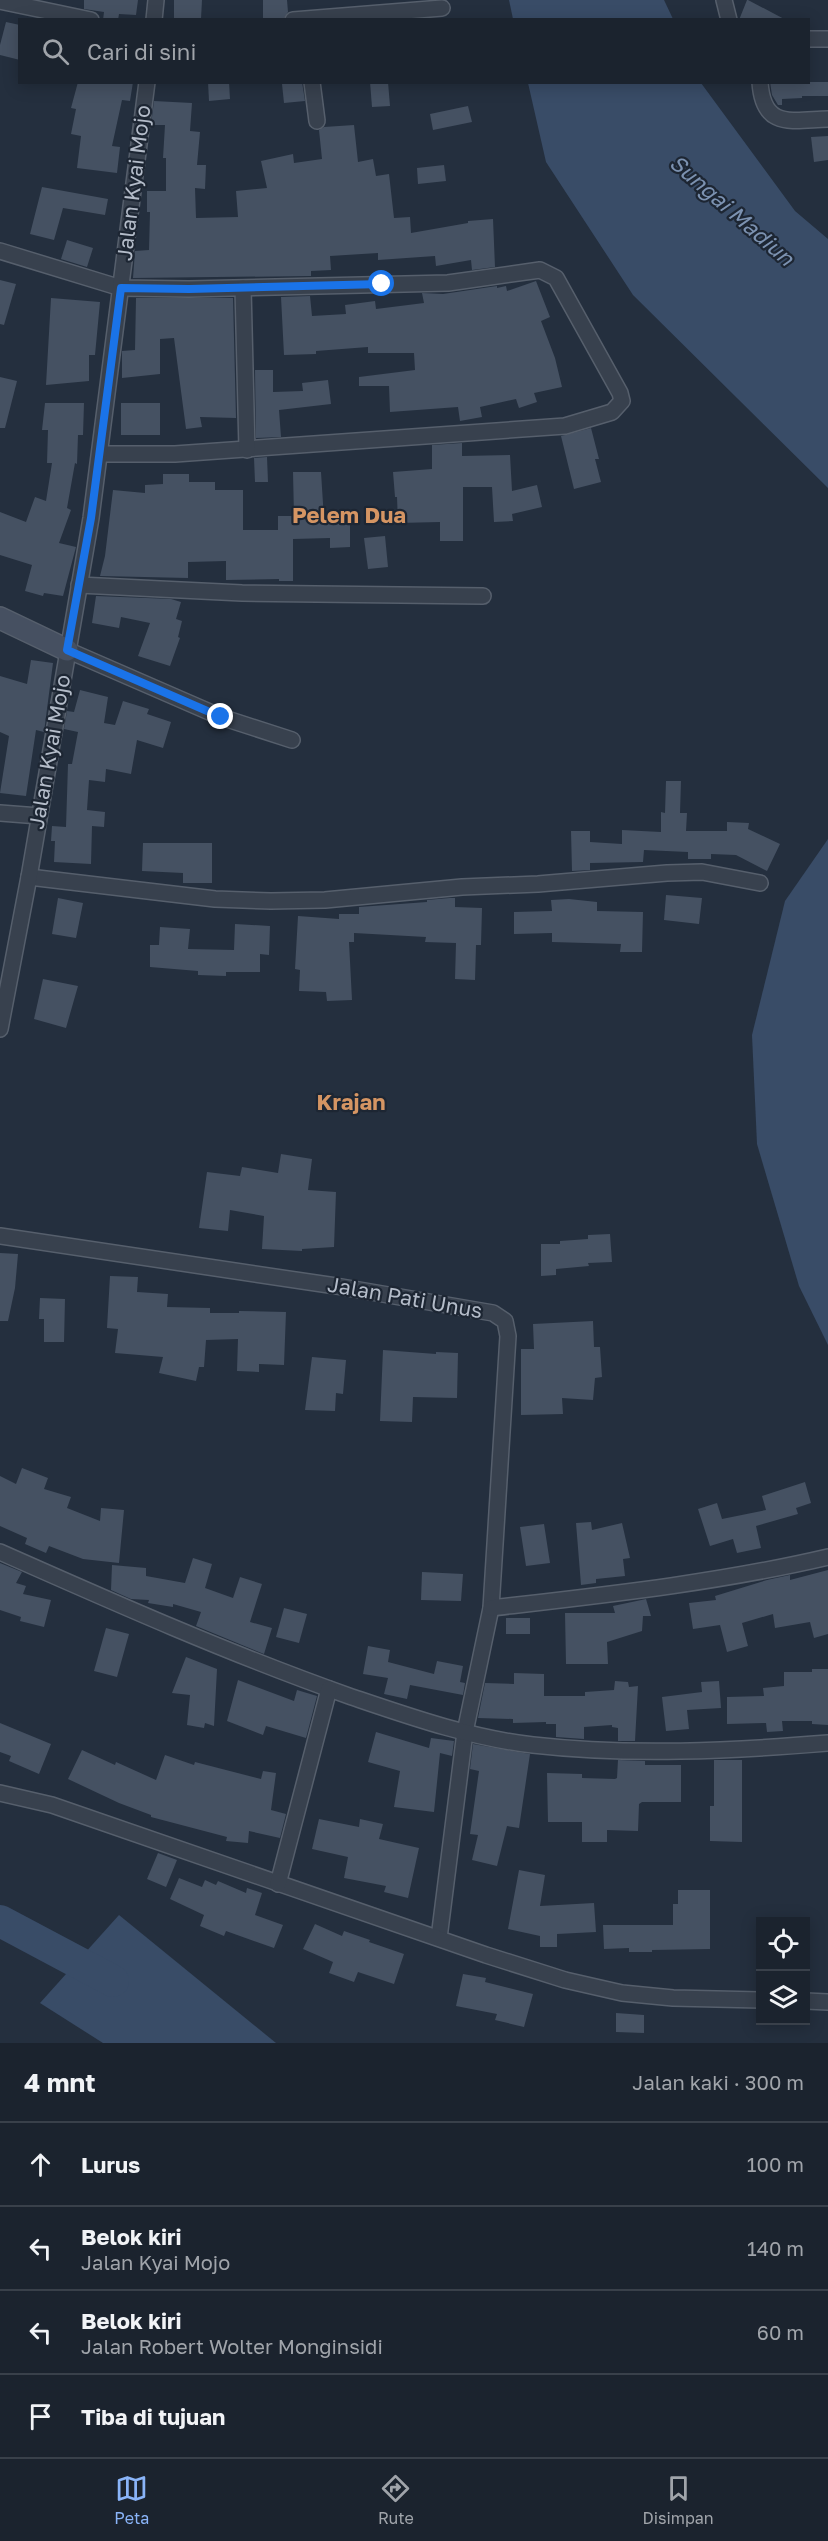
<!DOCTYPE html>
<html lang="id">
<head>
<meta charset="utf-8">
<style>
  :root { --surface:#1b232e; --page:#242b36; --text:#f1f3f6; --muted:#a0a4aa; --line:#39404a; --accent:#8ab4f8 }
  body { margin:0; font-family:"Golos Text",sans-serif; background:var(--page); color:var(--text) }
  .controls { position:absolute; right:18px; bottom:18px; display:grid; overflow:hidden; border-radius:0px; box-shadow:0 3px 15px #0003 }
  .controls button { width:54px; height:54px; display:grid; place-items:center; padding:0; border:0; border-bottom:2px solid var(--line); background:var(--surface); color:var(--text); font:30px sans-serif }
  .stop { position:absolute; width:18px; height:18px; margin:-14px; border:4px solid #1a73e8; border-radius:50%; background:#fff }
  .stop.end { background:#1a73e8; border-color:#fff; box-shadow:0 2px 6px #0008 }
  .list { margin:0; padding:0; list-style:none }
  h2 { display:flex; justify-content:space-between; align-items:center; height:78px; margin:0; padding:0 24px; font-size:26px }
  h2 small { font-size:20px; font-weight:400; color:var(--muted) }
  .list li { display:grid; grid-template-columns:39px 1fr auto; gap:18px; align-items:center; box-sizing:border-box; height:84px; padding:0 24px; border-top:2px solid var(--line) }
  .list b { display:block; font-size:22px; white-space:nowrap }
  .list p { margin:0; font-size:20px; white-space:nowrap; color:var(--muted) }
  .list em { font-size:20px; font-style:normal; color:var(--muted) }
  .icon { flex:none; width:33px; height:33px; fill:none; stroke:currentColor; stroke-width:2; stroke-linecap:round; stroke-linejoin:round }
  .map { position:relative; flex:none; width:828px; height:2043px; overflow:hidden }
  .search { position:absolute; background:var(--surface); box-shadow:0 3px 15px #0003; left:18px; right:18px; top:18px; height:66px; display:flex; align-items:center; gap:15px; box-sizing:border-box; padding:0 21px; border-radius:0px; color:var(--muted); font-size:22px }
  .sheet { height:414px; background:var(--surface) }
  nav { display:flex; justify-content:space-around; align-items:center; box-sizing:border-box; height:84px; border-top:2px solid var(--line); background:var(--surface); font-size:16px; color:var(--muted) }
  nav a { display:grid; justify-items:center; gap:3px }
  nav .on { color:var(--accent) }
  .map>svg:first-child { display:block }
  .water { fill:#394c67 }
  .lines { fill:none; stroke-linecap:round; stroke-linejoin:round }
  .river { stroke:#394c67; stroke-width:32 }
  .building { fill:#455162 }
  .street-casing { stroke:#565f6c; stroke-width:18 }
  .secondary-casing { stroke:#565f6c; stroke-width:24 }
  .street { stroke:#38414e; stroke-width:15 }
  .secondary { stroke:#465061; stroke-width:21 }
  .route { stroke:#1a73e8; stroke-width:8 }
  .labels { text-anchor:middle; stroke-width:4.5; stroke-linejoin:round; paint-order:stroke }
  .street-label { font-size:21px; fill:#b4bcc9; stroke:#1d2633 }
  .water-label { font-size:22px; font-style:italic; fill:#7c92b1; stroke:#1d2633 }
  .neighbourhood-label { font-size:22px; font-weight:bold; fill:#d59563; stroke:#1d2633 }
</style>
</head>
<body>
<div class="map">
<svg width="828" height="2043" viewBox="0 0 828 2043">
  <rect width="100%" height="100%" fill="#242f3e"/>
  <!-- water -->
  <g class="water">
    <polygon points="509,0 664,0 673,19 513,19"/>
    <polygon points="528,83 701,83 795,211 828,239 828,488 633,295 546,162"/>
    <polygon points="828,839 828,1345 799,1286 757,1144 752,1035 785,901"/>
    <polygon points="119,1915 276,2043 103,2043 40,2003"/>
  </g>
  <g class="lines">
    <!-- river -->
    <polyline class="river" points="0,1921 113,1981"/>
  </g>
  <!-- building -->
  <g class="building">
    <polygon points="84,0 138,0 136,15 119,14 118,20 103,20 104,12 84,9"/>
    <polygon points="174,0 202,0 201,19 174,18"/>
    <polygon points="263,0 287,0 288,12 283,20 263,20"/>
    <polygon points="747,0 748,0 786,20 739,20"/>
    <polygon points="6,22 20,25 20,60 0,55 0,45"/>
    <polygon points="78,82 133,82 130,101 122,100 112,146 120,147 117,173 77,168 81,136 71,134 76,109 71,108"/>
    <polygon points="208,82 229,82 230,99 209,101"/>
    <polygon points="302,82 305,101 284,103 282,84"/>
    <polygon points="370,82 388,82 390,106 372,107"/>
    <polygon points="770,82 828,82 828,96 802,96 802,98 782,99 782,105 778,105 772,95"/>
    <polygon points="154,101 192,103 190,131 200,132 197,165 206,165 205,189 195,188 196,218 238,217 236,191 267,188 261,161 293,154 294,163 322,159 319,130 324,127 354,125 358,162 373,159 376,176 389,174 394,218 410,217 411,233 468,223 468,221 493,219 495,267 472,270 471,260 436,266 435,256 378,260 378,253 330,256 331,270 311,271 311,276 133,278 135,251 149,250 150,212 147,212 147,191 166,191 166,158 163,158 165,125 151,125"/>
    <polygon points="468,106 472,122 433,130 430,114"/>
    <polygon points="828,136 828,160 814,162 811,137"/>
    <polygon points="444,165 446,181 418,184 417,168"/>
    <polygon points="42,187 108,199 105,215 63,208 54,240 30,234"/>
    <polygon points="67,240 93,248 87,267 61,259"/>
    <polygon points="0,280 16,284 4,325 0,324"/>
    <polygon points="536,281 550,317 541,321 555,358 562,387 534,393 537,402 519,408 516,399 480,407 482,417 460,421 458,407 390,412 389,386 359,386 359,377 415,370 414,353 368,353 368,347 316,351 316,354 284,355 281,297 310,296 312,316 346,314 345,305 375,301 376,309 424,303 422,293 443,294 497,286 497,288 506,286 507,291"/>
    <polygon points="51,298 100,302 95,355 89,355 89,381 46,385"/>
    <polygon points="136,298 233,298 236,418 200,417 202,427 186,429 174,338 160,339 160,374 122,378 122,351 135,350"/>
    <polygon points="255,370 273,370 273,392 303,391 302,383 328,380 331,404 279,410 281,437 256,438"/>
    <polygon points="0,377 17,381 5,428 0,428"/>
    <polygon points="45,403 84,403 83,435 78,435 77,464 75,463 67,508 71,510 59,543 76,547 63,596 44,593 43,596 25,591 32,565 0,555 0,512 26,522 35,497 46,501 52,463 47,463 48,430 42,430"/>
    <rect x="121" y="403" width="39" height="32"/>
    <polygon points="591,428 599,459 595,459 601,482 574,489 561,436"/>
    <polygon points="462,443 462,456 510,455 512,491 537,485 542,507 512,514 513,521 494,522 492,487 463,487 463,541 440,541 440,522 398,523 397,497 395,497 393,472 432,469 432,445"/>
    <polygon points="267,457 268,482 255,482 254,458"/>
    <polygon points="293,472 321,472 324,519 350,518 350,547 330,548 330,538 293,539 293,581 279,581 279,579 226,580 226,561 188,562 188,578 100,576 105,556 113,490 145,493 145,485 163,484 163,474 189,474 189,482 215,482 215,490 243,490 243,530 278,530 278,516 294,516"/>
    <polygon points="385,536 388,567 368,569 364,538"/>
    <polygon points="96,596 171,599 181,602 176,619 182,621 178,637 180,638 170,666 138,656 150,623 121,617 119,628 92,623"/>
    <polygon points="31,660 53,663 44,732 36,730 26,796 0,793 9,736 0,732 0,676 27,684"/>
    <polygon points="80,690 108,697 104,723 115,725 123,701 149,709 147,714 171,722 163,748 137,740 131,774 106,769 105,782 89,780 87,810 105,812 104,827 92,826 91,864 54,862 55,841 51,841 52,826 66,827 68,764 72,764 78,732 64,729 67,711 74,712"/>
    <polygon points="666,781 681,781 680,813 687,813 686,831 727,831 727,822 749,823 748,829 780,844 767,871 736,855 711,854 711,859 688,859 688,852 644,850 643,862 590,863 590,870 572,871 571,831 590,831 590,842 622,844 622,830 661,832 661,812 665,813"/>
    <polygon points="143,843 212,843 212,883 183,883 183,873 142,871"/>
    <polygon points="666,895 702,898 699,924 664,920"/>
    <polygon points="58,898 83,903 76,938 52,934"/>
    <polygon points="450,898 455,898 455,907 482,908 481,945 476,945 475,980 455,979 456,943 425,942 426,937 354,933 354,942 349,942 352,1000 327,1001 326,992 299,991 300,970 295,969 298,916 339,919 339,914 359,914 359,907 427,902 427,900"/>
    <polygon points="569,899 597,902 597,911 643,912 642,952 620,952 621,944 552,942 552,933 514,934 514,912 552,911 551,900"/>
    <polygon points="235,924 270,926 269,955 260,954 260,972 226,972 226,976 198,975 198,971 150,967 150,945 159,945 160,927 190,929 188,949 234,950"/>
    <polygon points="43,979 78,986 66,1028 34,1019"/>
    <polygon points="281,1154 312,1159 308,1190 336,1192 334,1247 302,1249 302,1251 262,1249 264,1216 230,1210 228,1231 199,1228 207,1172 240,1176 242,1167 278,1173"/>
    <polygon points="610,1234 612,1262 588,1263 589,1266 556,1269 556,1275 541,1276 541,1244 560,1244 560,1241 588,1239 588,1235"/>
    <polygon points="0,1253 18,1254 15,1288 8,1321 0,1321"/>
    <polygon points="110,1276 138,1277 137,1292 168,1294 167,1307 210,1308 210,1313 239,1313 239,1311 286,1312 284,1365 259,1364 259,1372 237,1371 238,1339 206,1340 204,1367 199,1367 196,1381 159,1373 163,1357 115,1353 118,1329 107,1328"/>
    <polygon points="40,1298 65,1299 64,1342 44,1342 44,1319 39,1319"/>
    <polygon points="593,1321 594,1347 600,1347 602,1377 595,1378 593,1400 562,1398 563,1414 521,1415 521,1349 534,1349 533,1324"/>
    <polygon points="383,1350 436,1354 436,1352 458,1353 457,1398 413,1397 412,1422 380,1421"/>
    <polygon points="312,1357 346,1360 343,1394 336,1393 335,1411 305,1410"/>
    <polygon points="22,1468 48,1478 44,1489 71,1497 67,1508 100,1521 101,1508 124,1510 119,1563 83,1559 49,1546 46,1553 25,1544 27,1538 0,1526 0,1476 16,1484"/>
    <polygon points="805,1482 811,1503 796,1508 798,1514 756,1526 761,1548 737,1553 733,1539 710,1546 698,1509 717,1503 722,1519 766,1510 762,1496"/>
    <polygon points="591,1522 592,1530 622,1523 630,1558 623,1559 625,1576 596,1579 596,1583 581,1585 576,1523"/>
    <polygon points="544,1524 550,1563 526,1566 520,1527"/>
    <polygon points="193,1558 212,1564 205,1588 233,1598 240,1577 262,1584 250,1622 272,1628 264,1654 196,1626 201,1612 173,1604 173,1607 148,1603 149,1600 131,1599 111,1590 112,1565 146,1568 146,1576 185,1583"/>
    <polygon points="0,1563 22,1572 16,1583 26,1586 23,1594 51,1600 44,1627 20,1621 21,1617 0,1610"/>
    <polygon points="828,1570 828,1634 814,1638 810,1622 775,1628 773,1614 742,1623 748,1646 727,1652 720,1625 693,1629 689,1603 716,1600 715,1596 767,1580 790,1575 790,1580"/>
    <polygon points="422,1572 463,1574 461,1601 421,1600"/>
    <polygon points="646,1599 651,1616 643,1616 642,1631 607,1642 608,1664 566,1664 565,1613 615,1613 613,1606"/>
    <polygon points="284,1608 307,1614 299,1643 276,1637"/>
    <rect x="506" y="1618" width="24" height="16"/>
    <polygon points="106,1628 129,1634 117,1677 94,1671"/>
    <polygon points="368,1646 390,1650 388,1662 434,1674 437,1661 463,1666 460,1682 465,1683 463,1695 410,1685 407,1699 384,1694 388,1678 363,1674"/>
    <polygon points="186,1657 217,1669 214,1726 205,1723 204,1728 187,1725 190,1695 172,1693"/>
    <polygon points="812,1669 828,1669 828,1725 812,1724 812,1721 782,1721 783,1731 767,1732 766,1723 727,1724 727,1697 764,1696 763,1688 784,1686 784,1672 812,1672"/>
    <polygon points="514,1673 544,1674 544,1696 585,1696 585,1692 614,1690 615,1681 628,1682 629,1687 638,1686 635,1741 618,1741 618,1728 612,1727 612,1725 584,1727 584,1739 556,1737 556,1724 546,1724 546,1722 513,1723 513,1719 478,1718 485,1683 514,1684"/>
    <polygon points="238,1680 294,1701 297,1690 317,1696 306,1738 266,1726 263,1735 227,1721"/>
    <polygon points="719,1681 721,1708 687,1710 689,1729 666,1731 662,1697 702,1692 701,1682"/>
    <polygon points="0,1723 51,1744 39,1774 9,1761 11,1756 0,1752"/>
    <polygon points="376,1732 429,1748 431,1738 454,1741 452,1756 440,1753 434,1812 394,1807 400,1771 368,1762"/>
    <polygon points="473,1744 530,1754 519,1828 507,1826 497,1866 472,1860 478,1835 470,1834 479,1771 470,1769"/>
    <polygon points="82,1750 115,1765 116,1762 156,1780 165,1755 194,1765 195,1762 261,1779 263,1771 276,1773 271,1810 286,1814 280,1838 249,1831 248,1843 226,1841 227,1837 151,1817 151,1815 119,1803 68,1779"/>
    <polygon points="618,1760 645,1761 645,1765 681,1765 681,1802 642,1802 639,1804 638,1831 607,1830 607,1842 582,1842 582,1822 548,1822 547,1773 582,1774 582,1778 615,1779 617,1778"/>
    <polygon points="714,1760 742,1760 742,1842 710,1841 710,1806 714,1806"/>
    <polygon points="319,1819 359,1827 360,1819 383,1824 379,1839 419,1848 408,1898 384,1892 386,1886 344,1878 348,1857 312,1849"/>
    <polygon points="158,1853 177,1860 166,1887 147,1879"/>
    <polygon points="519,1870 545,1875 540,1906 594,1903 596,1932 557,1934 557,1947 540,1947 540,1936 508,1929"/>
    <polygon points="179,1878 202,1887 205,1880 216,1885 218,1881 246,1893 247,1888 262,1893 255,1915 283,1925 274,1948 226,1931 224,1936 200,1926 204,1915 170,1899"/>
    <polygon points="678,1890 710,1890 710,1949 652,1950 652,1952 629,1952 629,1948 604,1949 603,1925 673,1925 673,1904 678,1904"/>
    <polygon points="315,1924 342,1936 344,1931 370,1940 369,1942 404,1954 394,1984 358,1972 354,1982 329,1973 333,1962 303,1949"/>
    <polygon points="463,1974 486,1978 485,1982 533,1994 524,2027 495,2020 497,2014 456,2006"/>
    <polygon points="616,2013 644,2015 644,2033 616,2032"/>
  </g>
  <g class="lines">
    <!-- street casing -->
    <g class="street-casing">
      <g id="street">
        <polyline points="724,0 729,20"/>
        <polyline points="0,1 91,20"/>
        <polyline points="154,20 156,0"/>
        <polyline points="293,20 442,8"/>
        <polyline points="808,39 828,39"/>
        <polyline points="312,82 317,121"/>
        <path d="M760,82C763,130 792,120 828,119"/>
        <polyline points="0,251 121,288 189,289 448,283 540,270 556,278 620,393 622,401 612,412 565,426 175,454 100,454"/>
        <polyline points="243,288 247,450"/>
        <polyline points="79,585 242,593 483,596"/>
        <polyline points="67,650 221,717 292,740"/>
        <polyline points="0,813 39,816"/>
        <polyline points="29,877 215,899 271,901 325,900 462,887 538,884 667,873 702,872 760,883"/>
        <polyline points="0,1029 29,877 91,518 147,82"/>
        <polyline points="0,1236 336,1286 493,1313 505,1321 508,1336 491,1608 465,1732 439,1938"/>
        <path d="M0,1552C115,1603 230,1654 349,1696C408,1716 470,1738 533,1745C630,1756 731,1751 828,1743"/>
        <path d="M491,1608C604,1595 717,1583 828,1557"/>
        <polyline points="0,1793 52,1805 486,1955 565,1980 622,1993 673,1998 760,2000"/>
        <polyline points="278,1884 329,1689"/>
        <polyline points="806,2001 828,2002"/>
      </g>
    </g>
    <!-- secondary casing -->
    <g class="secondary-casing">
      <polyline id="secondary" points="0,618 67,650"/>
    </g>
    <!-- street -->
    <use href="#street" class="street"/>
    <!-- secondary -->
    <use href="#secondary" class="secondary"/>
  </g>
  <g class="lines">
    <!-- route -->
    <polyline class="route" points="221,717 67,650 91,518 121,288 189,289 382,284"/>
  </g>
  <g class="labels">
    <!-- street labels -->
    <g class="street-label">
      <text transform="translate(134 183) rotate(-83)" y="7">Jalan Kyai Mojo</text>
      <text transform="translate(50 752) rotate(-80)" y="7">Jalan Kyai Mojo</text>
      <text transform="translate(405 1298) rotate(10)" y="7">Jalan Pati Unus</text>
    </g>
    <!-- water labels -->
    <g class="water-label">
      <text transform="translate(732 210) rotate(41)" y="8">Sungai Madiun</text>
    </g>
    <!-- neighbourhood labels -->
    <g class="neighbourhood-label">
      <text x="349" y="523">Pelem Dua</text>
      <text x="351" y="1110">Krajan</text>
    </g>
  </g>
</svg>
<div class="controls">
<button><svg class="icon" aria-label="locate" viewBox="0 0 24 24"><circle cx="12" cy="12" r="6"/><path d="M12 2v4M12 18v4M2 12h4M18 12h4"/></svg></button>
<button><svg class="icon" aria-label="layers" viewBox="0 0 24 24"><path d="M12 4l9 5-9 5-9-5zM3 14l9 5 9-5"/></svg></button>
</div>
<div class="stop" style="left:382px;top:284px"></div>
<div class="stop end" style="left:221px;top:717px"></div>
<div class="search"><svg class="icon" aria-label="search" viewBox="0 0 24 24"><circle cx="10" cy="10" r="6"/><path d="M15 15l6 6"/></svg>Cari di sini</div>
</div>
<section class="sheet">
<h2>4 mnt<small>Jalan kaki · 300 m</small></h2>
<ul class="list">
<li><svg class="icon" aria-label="ahead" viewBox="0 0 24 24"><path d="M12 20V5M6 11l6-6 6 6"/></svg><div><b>Lurus</b></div><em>100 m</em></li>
<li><svg class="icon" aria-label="left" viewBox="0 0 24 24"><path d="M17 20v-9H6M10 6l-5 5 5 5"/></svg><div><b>Belok kiri</b><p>Jalan Kyai Mojo</p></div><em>140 m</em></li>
<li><svg class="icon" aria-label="left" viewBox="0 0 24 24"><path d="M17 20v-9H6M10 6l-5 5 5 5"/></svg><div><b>Belok kiri</b><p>Jalan Robert Wolter Monginsidi</p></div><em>60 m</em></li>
<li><svg class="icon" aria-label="arrive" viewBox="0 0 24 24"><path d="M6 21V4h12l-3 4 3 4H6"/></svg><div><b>Tiba di tujuan</b></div></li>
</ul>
</section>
<nav>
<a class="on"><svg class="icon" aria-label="map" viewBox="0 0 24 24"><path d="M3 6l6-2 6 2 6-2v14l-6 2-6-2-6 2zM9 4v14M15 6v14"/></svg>Peta</a>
<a><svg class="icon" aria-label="directions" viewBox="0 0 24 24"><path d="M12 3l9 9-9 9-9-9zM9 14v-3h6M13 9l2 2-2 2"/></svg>Rute</a>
<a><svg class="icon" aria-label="saved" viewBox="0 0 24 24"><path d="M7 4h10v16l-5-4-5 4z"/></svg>Disimpan</a>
</nav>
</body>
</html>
